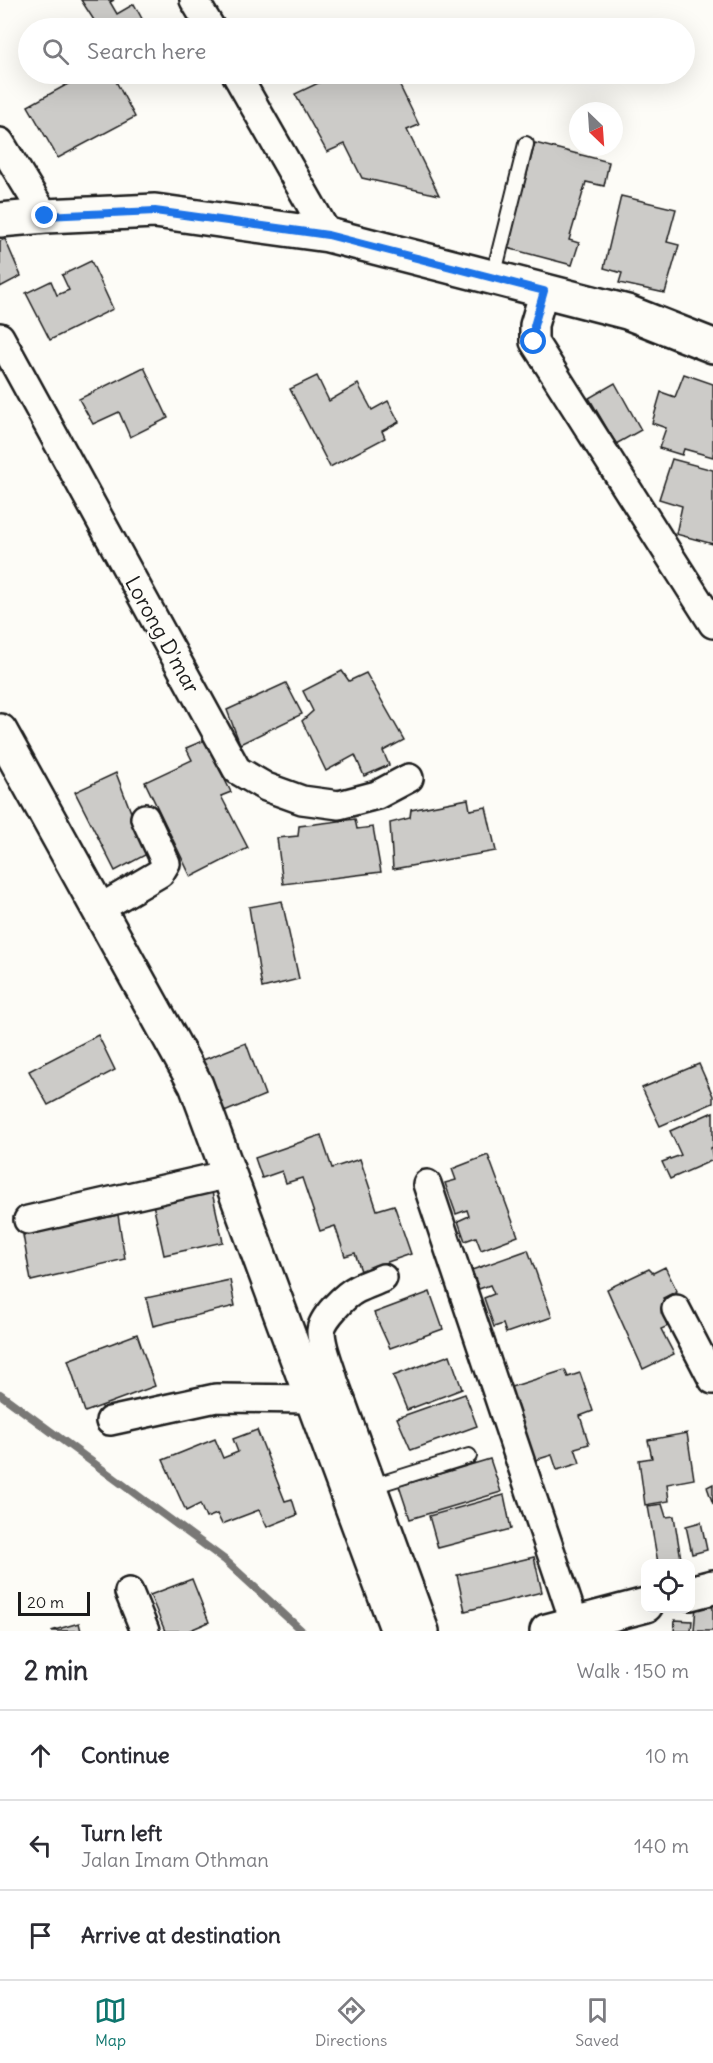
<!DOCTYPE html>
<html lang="en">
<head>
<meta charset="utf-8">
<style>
  :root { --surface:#fff; --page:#f2f2f3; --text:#2b2b33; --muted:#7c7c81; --line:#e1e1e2; --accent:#0f766e }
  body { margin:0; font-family:Delius,sans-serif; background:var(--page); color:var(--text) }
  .controls { position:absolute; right:18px; bottom:18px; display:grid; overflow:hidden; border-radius:12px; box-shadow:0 6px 24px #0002 }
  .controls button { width:54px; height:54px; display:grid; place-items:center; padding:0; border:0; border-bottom:2px solid var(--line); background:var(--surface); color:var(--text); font:30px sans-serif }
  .compass { position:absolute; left:569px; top:102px; width:54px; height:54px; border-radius:50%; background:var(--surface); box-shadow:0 6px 24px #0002; rotate:155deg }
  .scale { position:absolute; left:18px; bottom:15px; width:72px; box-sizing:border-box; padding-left:6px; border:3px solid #1c1c1c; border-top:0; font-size:16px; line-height:21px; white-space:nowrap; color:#1c1c1c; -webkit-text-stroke:4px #fdfcf7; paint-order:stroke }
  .stop { position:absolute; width:18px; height:18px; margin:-14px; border:4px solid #1a73e8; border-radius:50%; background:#fff }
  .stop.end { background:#1a73e8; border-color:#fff; box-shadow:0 2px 6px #0008 }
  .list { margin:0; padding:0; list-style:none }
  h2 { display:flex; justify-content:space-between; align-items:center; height:78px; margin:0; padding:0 24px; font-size:26px }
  h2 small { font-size:20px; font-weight:400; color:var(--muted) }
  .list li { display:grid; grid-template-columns:39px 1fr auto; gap:18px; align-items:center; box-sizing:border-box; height:90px; padding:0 24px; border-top:2px solid var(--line) }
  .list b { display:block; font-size:22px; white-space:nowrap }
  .list p { margin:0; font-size:20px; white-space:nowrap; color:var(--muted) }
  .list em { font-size:20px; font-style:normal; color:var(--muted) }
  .icon { flex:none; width:33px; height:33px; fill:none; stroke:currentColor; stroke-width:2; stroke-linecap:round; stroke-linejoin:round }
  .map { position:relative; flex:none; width:713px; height:1631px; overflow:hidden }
  .search { position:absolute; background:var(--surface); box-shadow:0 6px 24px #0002; left:18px; right:18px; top:18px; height:66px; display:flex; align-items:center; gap:15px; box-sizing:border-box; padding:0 21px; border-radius:33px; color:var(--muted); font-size:22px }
  .sheet { height:348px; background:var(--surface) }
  nav { display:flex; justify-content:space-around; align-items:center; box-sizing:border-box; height:84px; border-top:2px solid var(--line); background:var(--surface); font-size:16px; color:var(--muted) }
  nav a { display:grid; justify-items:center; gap:3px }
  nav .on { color:var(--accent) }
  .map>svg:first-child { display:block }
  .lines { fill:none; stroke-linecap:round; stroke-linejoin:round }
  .stream { stroke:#797876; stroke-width:8 }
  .building { fill:#cccbc8; stroke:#1c1c1c; stroke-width:1.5 }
  .lane-casing { stroke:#1c1c1c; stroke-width:18 }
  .street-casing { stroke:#1c1c1c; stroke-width:32 }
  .secondary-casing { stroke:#1c1c1c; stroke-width:38 }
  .lane { stroke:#fdfcf7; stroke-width:14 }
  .street { stroke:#fdfcf7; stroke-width:27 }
  .secondary { stroke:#fdfcf7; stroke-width:33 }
  .route { stroke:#1a73e8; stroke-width:8 }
  .labels { text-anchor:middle; stroke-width:5; stroke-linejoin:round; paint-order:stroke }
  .street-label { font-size:21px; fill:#1c1c1c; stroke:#fdfcf7 }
</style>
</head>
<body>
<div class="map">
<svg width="713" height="1631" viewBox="0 0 713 1631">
  <rect width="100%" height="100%" fill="#fdfcf7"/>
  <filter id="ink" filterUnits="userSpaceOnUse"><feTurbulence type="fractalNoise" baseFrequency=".0167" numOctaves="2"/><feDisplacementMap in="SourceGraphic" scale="12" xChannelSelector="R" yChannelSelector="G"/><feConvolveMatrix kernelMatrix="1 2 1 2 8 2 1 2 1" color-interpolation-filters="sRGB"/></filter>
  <g filter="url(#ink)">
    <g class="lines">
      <!-- stream -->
      <polyline class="stream" points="0,1394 225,1560 302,1631"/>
    </g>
    <!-- building -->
    <g class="building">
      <polygon points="81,0 114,0 110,2 117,14 134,4 147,28 99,28"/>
      <polygon points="86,74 112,74 135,117 58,158 28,106"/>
      <polygon points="337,74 394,74 419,125 407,130 439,195 362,178 345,144 327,152 295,94"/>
      <polygon points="535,143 609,162 604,186 586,182 569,240 579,243 572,265 507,248"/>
      <polygon points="621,196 676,209 667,242 679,245 665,293 619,283 622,273 604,268"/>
      <polygon points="5,239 21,276 0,287 0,241"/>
      <polygon points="91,261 113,309 50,340 26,293 51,281 57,295 69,290 62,275"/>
      <polygon points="144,367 168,418 130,437 119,412 93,424 79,399"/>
      <polygon points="684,374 713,384 713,457 684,449 682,455 659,448 666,428 652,423 661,392 675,397"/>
      <polygon points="317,376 329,401 358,384 372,410 388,401 399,422 382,431 385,438 330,467 290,389"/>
      <polygon points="615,383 641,430 616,444 589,398"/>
      <polygon points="672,459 713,470 713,544 676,534 682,506 659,499"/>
      <polygon points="342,671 349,681 366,673 404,740 383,751 389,765 364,776 355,755 326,771 302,721 313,711 303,691"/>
      <polygon points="286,683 302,714 240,744 227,710"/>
      <polygon points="205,740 231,792 221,796 248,848 191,877 145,782 192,760 186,748"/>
      <polygon points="116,773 147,854 115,871 75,792"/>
      <polygon points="468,799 470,810 486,807 496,851 393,869 390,823 410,818 411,810"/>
      <polygon points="355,819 357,829 373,827 381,872 283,884 277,838 298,836 299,826"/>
      <polygon points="282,901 299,979 262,988 249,907"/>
      <polygon points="98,1035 115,1070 48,1105 29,1071"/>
      <polygon points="246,1043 265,1095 222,1113 203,1060"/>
      <polygon points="699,1064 713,1096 713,1103 660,1126 642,1088"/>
      <polygon points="713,1112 713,1147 711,1148 713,1160 670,1179 662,1162 681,1155 670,1131"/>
      <polygon points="321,1135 332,1168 360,1159 377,1210 394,1205 411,1254 361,1271 355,1253 345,1256 335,1226 320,1231 302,1178 286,1183 282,1171 262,1178 255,1158"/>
      <polygon points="488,1155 518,1236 481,1250 476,1237 465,1241 458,1221 469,1216 467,1210 456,1214 445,1183 456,1180 452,1169"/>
      <polygon points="212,1192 223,1242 164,1255 153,1204"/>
      <polygon points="118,1215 125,1259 31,1281 23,1235"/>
      <polygon points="528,1250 552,1317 506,1333 503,1324 494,1327 484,1298 494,1294 490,1285 479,1289 472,1270"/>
      <polygon points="665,1267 677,1291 663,1298 675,1323 661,1329 674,1354 643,1369 607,1289 649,1269 653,1273"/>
      <polygon points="230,1280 235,1306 153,1326 146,1298"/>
      <polygon points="430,1292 443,1329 390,1348 374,1313"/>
      <polygon points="137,1334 155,1386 85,1412 68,1360"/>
      <polygon points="450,1355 462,1389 407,1410 393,1376"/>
      <polygon points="565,1370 568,1377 580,1373 593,1411 580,1416 589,1444 575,1448 580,1463 557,1470 552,1455 532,1461 508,1388"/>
      <polygon points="465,1394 477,1426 411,1450 397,1418"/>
      <polygon points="257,1430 285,1501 292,1499 297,1515 267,1527 259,1510 222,1524 217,1514 206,1518 200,1504 186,1511 163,1460 215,1439 223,1458 238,1452 233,1439"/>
      <polygon points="687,1433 694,1479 667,1484 669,1501 645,1505 639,1460 652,1458 648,1440"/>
      <polygon points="490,1459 501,1492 410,1519 399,1486"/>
      <polygon points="713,1484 713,1504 707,1487"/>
      <polygon points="504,1495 511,1529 438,1548 429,1516"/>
      <polygon points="662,1504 666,1517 674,1516 681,1559 658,1563 648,1506"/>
      <polygon points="701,1522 707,1550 692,1554 686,1526"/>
      <polygon points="534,1557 542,1592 465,1611 457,1575"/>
      <polygon points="192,1579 209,1622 188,1631 165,1631 150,1595"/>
      <polygon points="696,1606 713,1607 713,1631 694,1631"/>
      <polygon points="675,1620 692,1621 691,1631 674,1631"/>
      <polygon points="79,1623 81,1631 51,1631"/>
    </g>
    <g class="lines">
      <!-- lane casing -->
      <g class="lane-casing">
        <g id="lane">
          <polyline points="493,277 526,144"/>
          <polyline points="373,1486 469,1456"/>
        </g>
      </g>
      <!-- street casing -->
      <g class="street-casing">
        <g id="street">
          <polyline points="194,0 211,28"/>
          <polyline points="236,74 328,235"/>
          <polyline points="0,142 45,216"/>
          <polyline points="544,291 534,325 534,342 713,624"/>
          <polyline points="0,337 237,770 266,787 302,800 339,805 377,795 409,778"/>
          <polyline points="99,909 160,873 166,863 145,818"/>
          <polyline points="427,1184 575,1624"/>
          <polyline points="28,1220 229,1174"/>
          <path d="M383,1278C374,1282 365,1285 357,1289C345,1295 322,1318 321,1331C321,1347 330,1366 334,1381L425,1631"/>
          <polyline points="676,1309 713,1380"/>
          <polyline points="110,1421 216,1398 312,1399"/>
          <polyline points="129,1592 145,1631"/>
        </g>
      </g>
      <!-- secondary casing -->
      <g class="secondary-casing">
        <g id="secondary">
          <polyline points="0,220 45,216 155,211 328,235 627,312 713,346"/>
          <polyline points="0,731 196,1085 398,1631"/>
          <polyline points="690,1593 713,1587"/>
          <polyline points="547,1631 646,1605"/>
        </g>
      </g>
      <!-- lane -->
      <use href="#lane" class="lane"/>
      <!-- street -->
      <use href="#street" class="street"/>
      <!-- secondary -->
      <use href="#secondary" class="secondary"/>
    </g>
  </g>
  <g class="lines" filter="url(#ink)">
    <!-- route -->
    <polyline class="route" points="45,216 155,211 328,235 544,291 534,326 534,342"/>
  </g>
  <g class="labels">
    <!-- street labels -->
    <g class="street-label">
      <text transform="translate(162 635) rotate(61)" y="7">Lorong D'mar</text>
    </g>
  </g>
</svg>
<div class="controls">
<button><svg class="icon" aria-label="locate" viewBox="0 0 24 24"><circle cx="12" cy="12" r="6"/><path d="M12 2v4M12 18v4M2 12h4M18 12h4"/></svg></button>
</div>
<svg class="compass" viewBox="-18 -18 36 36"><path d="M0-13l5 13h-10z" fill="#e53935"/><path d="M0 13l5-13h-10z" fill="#7c7c81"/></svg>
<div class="scale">20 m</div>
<div class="stop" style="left:534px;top:342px"></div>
<div class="stop end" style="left:45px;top:216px"></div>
<div class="search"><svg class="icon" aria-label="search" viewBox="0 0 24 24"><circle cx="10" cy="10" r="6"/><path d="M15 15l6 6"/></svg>Search here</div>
</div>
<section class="sheet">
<h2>2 min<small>Walk · 150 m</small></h2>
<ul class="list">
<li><svg class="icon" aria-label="ahead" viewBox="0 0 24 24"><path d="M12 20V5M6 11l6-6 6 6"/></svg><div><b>Continue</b></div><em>10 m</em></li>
<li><svg class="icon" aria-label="left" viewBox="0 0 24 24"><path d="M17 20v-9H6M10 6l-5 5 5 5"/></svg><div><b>Turn left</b><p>Jalan Imam Othman</p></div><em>140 m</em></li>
<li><svg class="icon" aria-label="arrive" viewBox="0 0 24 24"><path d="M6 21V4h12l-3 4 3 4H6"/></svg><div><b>Arrive at destination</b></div></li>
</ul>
</section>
<nav>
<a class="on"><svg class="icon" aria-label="map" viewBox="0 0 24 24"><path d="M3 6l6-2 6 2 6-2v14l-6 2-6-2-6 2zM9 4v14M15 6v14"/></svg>Map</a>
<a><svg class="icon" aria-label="directions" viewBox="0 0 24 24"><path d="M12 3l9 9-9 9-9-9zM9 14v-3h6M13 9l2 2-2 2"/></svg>Directions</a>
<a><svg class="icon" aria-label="saved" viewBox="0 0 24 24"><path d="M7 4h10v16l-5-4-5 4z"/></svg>Saved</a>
</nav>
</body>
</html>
